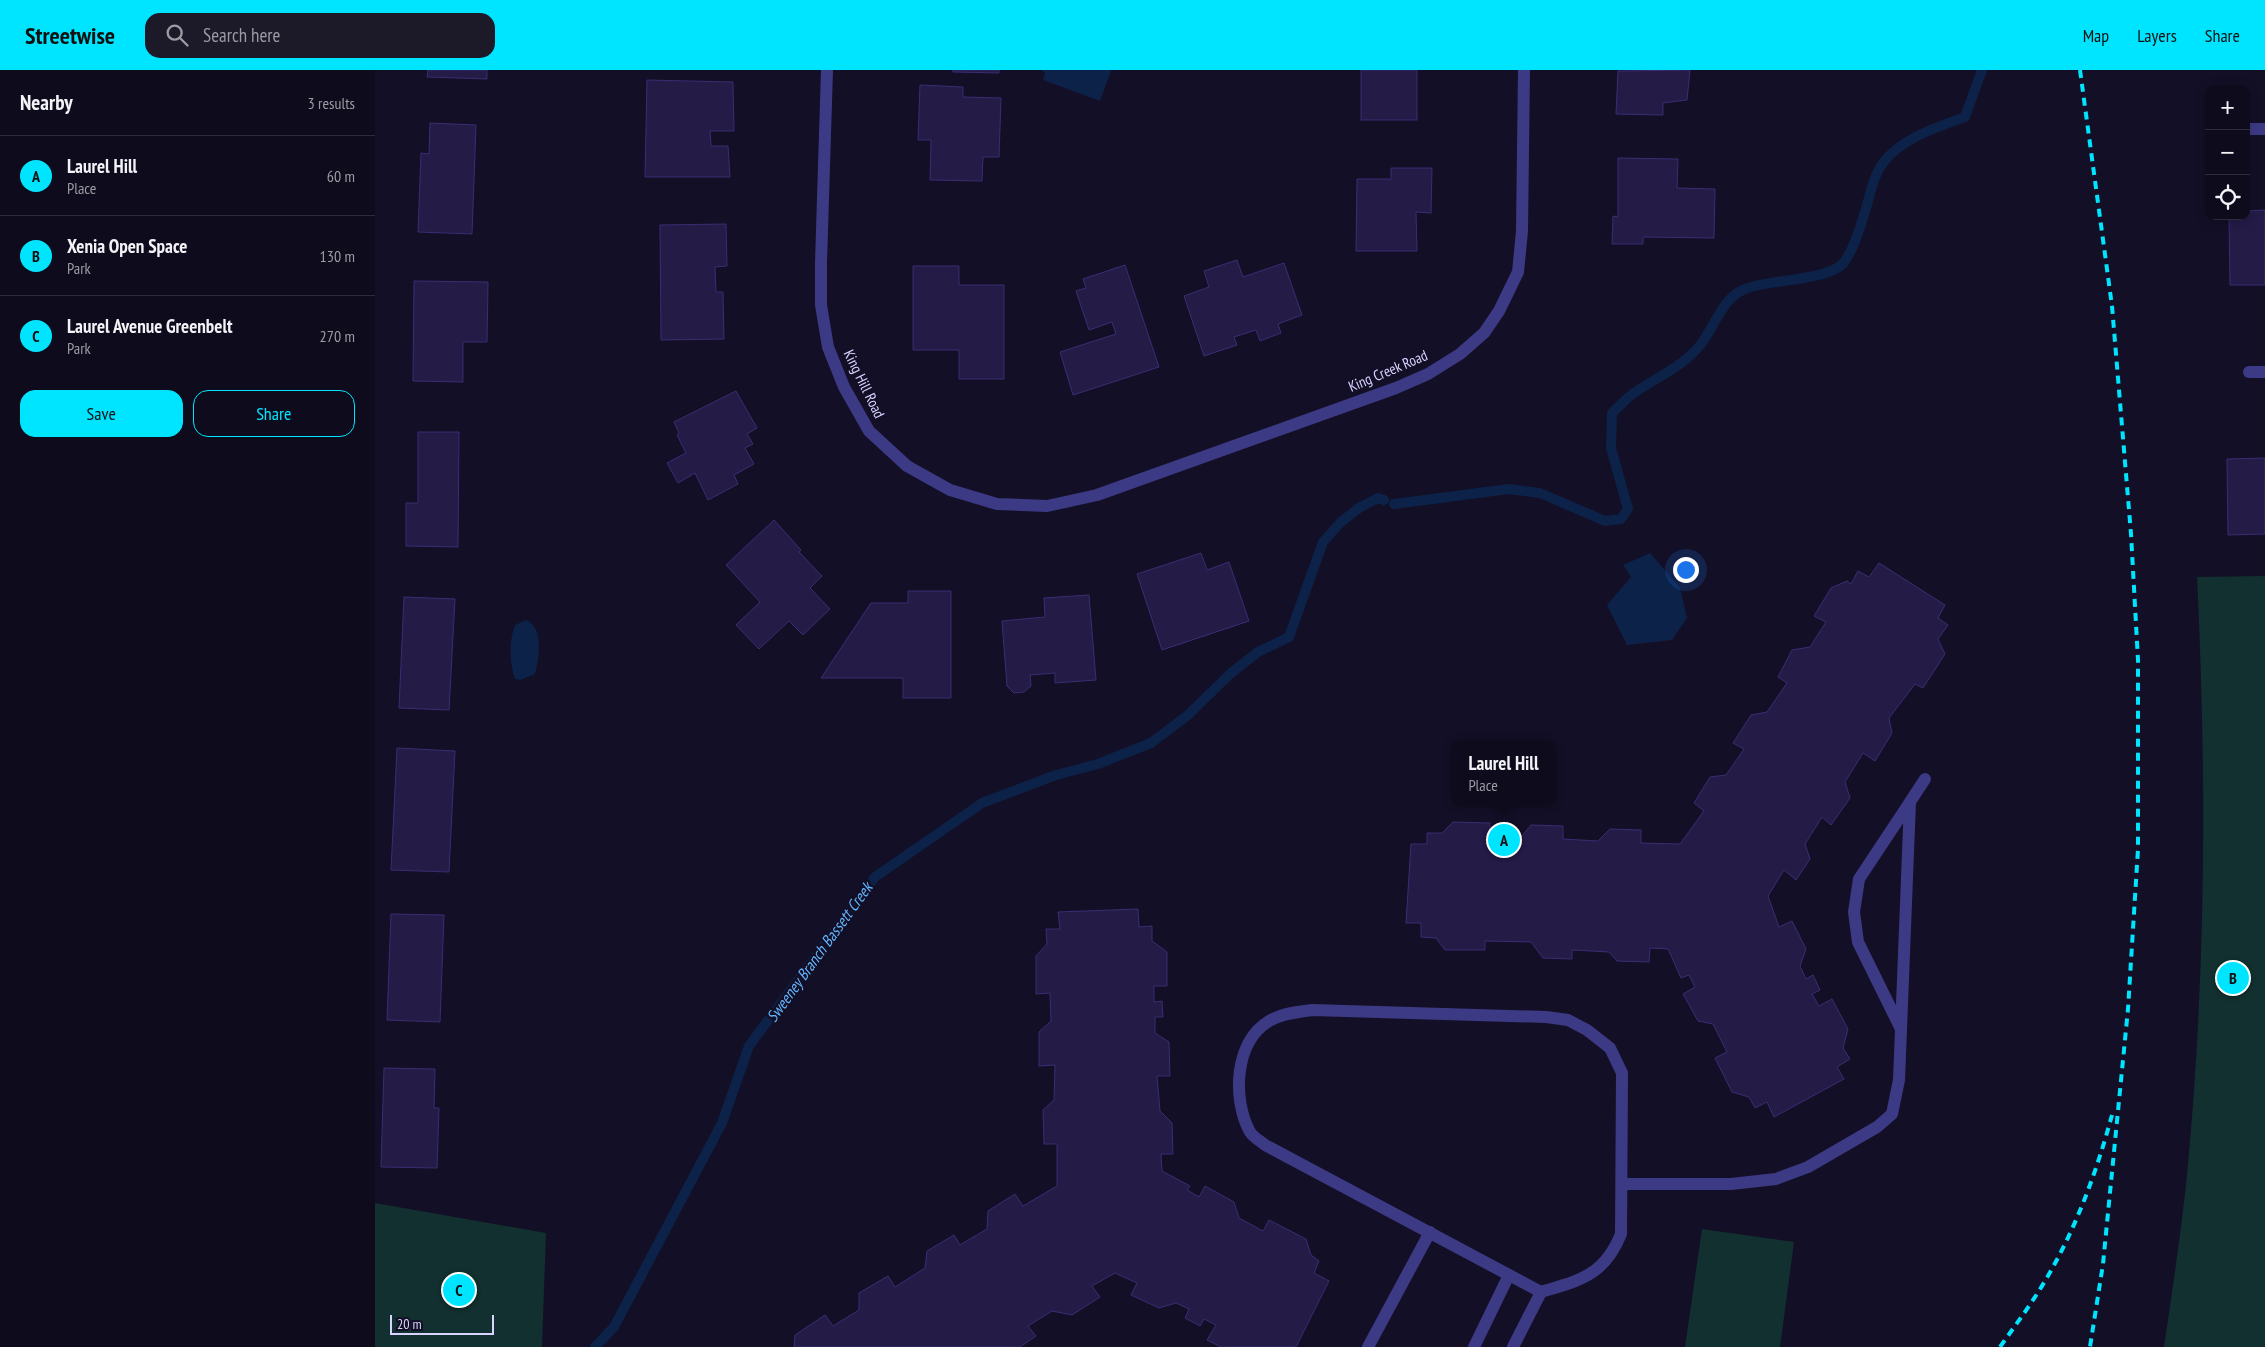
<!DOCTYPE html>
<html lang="en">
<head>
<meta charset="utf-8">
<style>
  :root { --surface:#0e0b1c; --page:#1c1929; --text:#f1f3f6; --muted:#9b9ba3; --line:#2e2b3b; --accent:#00e5ff }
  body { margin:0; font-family:"PT Sans Narrow",sans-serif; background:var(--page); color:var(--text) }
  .controls { position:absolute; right:15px; top:15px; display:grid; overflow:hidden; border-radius:10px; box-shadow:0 2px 12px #0003 }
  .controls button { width:45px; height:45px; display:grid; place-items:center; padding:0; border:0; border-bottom:1px solid var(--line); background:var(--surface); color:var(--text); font:25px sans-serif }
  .scale { position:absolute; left:15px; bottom:12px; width:104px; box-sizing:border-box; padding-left:5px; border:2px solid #d9d4ff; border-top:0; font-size:14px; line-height:18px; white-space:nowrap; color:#d9d4ff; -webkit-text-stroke:4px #130f26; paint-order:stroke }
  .you { position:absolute; left:1310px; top:499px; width:18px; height:18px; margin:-12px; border:4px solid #fff; border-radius:50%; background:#1a73e8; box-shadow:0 0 0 8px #1a73e833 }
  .badge { display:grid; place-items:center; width:32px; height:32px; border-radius:50%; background:var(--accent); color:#111; font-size:16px; font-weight:700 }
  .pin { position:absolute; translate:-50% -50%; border:2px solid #fff; box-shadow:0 1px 5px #0006 }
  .popup { position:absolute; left:1076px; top:670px; width:105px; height:65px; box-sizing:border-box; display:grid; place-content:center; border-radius:10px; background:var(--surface); filter:drop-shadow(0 1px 4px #0005); font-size:16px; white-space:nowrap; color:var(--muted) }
  .popup b { font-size:19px; color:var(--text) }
  .popup::after { content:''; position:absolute; left:50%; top:100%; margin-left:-10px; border:10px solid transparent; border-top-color:var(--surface) }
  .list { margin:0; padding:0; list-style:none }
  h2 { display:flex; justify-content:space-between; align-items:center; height:65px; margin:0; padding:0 20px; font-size:21px }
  h2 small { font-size:16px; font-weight:400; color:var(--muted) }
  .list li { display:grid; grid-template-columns:32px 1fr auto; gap:15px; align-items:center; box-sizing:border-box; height:80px; padding:0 20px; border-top:1px solid var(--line) }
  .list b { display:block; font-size:19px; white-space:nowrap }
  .list p { margin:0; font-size:16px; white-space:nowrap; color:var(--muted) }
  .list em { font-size:16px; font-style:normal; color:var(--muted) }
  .actions { display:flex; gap:10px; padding:15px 20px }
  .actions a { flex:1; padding:11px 0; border:1px solid var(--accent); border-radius:15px; text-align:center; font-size:18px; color:var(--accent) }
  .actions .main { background:var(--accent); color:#111 }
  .icon { flex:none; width:28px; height:28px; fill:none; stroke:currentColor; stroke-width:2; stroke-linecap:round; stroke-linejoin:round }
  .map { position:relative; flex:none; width:1890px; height:1277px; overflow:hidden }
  header { display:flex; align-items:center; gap:30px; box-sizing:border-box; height:70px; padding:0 25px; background:var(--accent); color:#111 }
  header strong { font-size:24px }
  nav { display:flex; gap:28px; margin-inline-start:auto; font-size:18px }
  .search { width:350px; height:45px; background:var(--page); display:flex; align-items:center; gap:12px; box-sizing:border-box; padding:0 18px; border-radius:15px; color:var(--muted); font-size:19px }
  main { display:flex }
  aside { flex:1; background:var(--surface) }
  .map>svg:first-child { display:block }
  .green { fill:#12302f }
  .water { fill:#0c2248 }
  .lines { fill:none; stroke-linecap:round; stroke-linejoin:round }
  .stream { stroke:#0c2248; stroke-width:10 }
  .building { fill:#241b47; stroke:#3b2d73 }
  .minor { stroke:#3d3a85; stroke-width:12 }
  .rail { stroke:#00e5ff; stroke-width:4; stroke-dasharray:8 6; stroke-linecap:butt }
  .labels { text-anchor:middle; stroke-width:5; stroke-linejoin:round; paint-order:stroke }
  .street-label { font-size:15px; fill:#d9d4ff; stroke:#130f26 }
  .water-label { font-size:16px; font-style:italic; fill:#62b6ff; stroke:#130f26 }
</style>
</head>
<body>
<header>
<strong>Streetwise</strong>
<div class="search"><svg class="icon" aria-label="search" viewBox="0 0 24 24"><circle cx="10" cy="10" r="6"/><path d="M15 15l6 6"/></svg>Search here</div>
<nav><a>Map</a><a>Layers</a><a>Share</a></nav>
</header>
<main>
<aside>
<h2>Nearby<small>3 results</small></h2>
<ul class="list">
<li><span class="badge">A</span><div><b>Laurel Hill</b><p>Place</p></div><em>60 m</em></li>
<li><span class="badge">B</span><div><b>Xenia Open Space</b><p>Park</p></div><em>130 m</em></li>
<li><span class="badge">C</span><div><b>Laurel Avenue Greenbelt</b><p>Park</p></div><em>270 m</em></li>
</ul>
<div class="actions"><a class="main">Save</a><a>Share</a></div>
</aside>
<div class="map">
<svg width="1890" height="1277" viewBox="0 0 1890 1277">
  <rect width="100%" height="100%" fill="#130f26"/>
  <!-- green -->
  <g class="green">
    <path d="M1890,506V1277H1789C1797,1223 1805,1169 1811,1115C1831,913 1832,710 1822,507Z"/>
    <polygon points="0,1133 171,1163 167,1277 0,1277"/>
    <polygon points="1327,1159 1419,1172 1405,1277 1310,1277"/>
  </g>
  <!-- water -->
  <g class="water">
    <polygon points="666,0 734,0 736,1 725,31 668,10 670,3"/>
    <polygon points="1275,483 1305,518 1312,548 1297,570 1252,575 1232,535 1256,507 1248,495"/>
    <path d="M151,550C169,557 164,588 160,604L145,610L140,609C134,593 134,570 140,555Z"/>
  </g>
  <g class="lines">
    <!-- stream -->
    <g class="stream">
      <path d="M1019,434L1134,419L1165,423L1230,451L1246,449L1253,439L1236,378L1237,343C1244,337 1251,328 1259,323C1282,307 1308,297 1326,274C1340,256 1347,228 1370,219C1394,209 1457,211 1470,191C1481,175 1486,153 1492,135C1496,120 1499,105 1508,93C1526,68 1563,57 1590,47L1607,0"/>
      <polyline points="220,1277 239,1257 347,1053 374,976 500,807 607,733 681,705 723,694 776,673 813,645 856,603 883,582 914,567 948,472 966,452 984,438 1003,428 1009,430"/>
    </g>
  </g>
  <!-- building -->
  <g class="building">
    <polygon points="53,0 112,0 112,9 52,7"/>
    <polygon points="578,0 624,0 624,3 578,2"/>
    <rect x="986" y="0" width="56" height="50"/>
    <polygon points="1315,0 1312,30 1288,33 1288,45 1241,44 1243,1"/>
    <polygon points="272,10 358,12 359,61 335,61 336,76 353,76 355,107 270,107"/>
    <polygon points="545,15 588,17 588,27 626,28 624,87 608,87 607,111 555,110 556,70 543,70"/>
    <polygon points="55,53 101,55 97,164 43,162 46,83 54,84"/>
    <polygon points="1243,88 1303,89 1302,118 1340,119 1339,168 1268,167 1268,174 1237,174 1238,146 1243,147"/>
    <polygon points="1016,98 1057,98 1056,143 1041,142 1042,181 981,181 982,109 1016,109"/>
    <polygon points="1890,140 1890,215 1855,215 1854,146 1871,146 1871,141"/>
    <polygon points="351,154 352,196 340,197 341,222 348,222 349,269 286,270 285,155"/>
    <polygon points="862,190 868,207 909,193 927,245 903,254 906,263 885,271 881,260 859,267 862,275 829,286 809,226 834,217 829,201"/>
    <polygon points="750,195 784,297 698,325 685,282 741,264 737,252 714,260 701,221 711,218 708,209"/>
    <polygon points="538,196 584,196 584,215 629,215 629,309 584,309 584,280 538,280"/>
    <polygon points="39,211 113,212 112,272 88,272 88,312 38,311"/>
    <polygon points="361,321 382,358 372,364 378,374 370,378 379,394 359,405 363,414 333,430 320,403 303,413 292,393 311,383 302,365 304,363 299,352"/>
    <polygon points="43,362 84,362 83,477 31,476 31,433 43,433"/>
    <polygon points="1890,388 1890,464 1853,465 1852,389"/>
    <polygon points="399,450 426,480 424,482 447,506 435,518 455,539 428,565 414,551 384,579 361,555 385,532 351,495"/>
    <polygon points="826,483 832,500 854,492 874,551 787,580 762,504"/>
    <polygon points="1504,493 1570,535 1563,548 1573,555 1563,569 1570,584 1548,618 1540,614 1514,648 1517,663 1500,691 1488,683 1470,712 1475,728 1456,755 1447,747 1430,774 1435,789 1421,810 1409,800 1393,826 1404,857 1417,851 1431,879 1425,896 1431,909 1438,905 1445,920 1437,924 1444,936 1457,929 1473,959 1468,978 1475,989 1462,997 1469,1009 1399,1047 1392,1032 1380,1038 1374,1027 1357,1022 1340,988 1352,982 1338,954 1323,951 1308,924 1320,917 1314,905 1306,908 1293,879 1275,878 1274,892 1242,891 1234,882 1197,880 1197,889 1168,888 1156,872 1110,871 1110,880 1070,880 1061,868 1046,867 1046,853 1031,853 1036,774 1052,774 1052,763 1067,763 1078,752 1115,753 1114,766 1147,766 1156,755 1188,756 1188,769 1223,771 1235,759 1266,760 1266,773 1305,774 1329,741 1319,733 1335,707 1351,705 1369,679 1358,673 1376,645 1392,642 1412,613 1403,607 1417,580 1435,577 1451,552 1439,546 1456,518 1472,511 1476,514 1483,501 1494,507"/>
    <polygon points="533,521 576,521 576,628 528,628 528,608 446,608 496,533 533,533"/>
    <polygon points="714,525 721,610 680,613 680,603 655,605 656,616 649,622 639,623 632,616 627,551 670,547 669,528"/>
    <polygon points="29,527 80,529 74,640 24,638"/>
    <polygon points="22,678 80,681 74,802 16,800"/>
    <polygon points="763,839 764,857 777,856 777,871 792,882 792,916 779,916 779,932 787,931 788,947 780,947 780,963 794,972 795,1006 782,1006 785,1041 797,1053 798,1084 786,1084 787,1101 815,1116 812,1120 824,1127 830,1116 859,1132 864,1148 888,1161 894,1150 931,1169 936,1185 944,1191 939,1203 954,1211 921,1277 846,1277 832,1270 841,1255 829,1249 825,1256 810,1248 814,1239 801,1233 784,1238 756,1225 762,1213 740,1203 717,1216 725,1227 697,1245 677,1241 653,1256 661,1266 645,1277 419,1277 420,1265 450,1245 458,1256 484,1240 484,1223 513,1206 520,1217 550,1198 552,1181 579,1165 585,1175 612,1159 613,1141 640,1124 648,1136 682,1116 682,1074 669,1074 668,1040 679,1030 680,995 664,996 664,962 676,951 675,923 661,924 661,886 672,874 671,859 685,859 683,842"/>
    <polygon points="16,844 69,845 65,952 12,950"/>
    <polygon points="9,998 60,999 59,1038 64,1038 62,1098 6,1097"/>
  </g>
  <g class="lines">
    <!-- minor -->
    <g class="minor">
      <polyline points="452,0 446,193 446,235 453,277 469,317 494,361 532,396 575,420 622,434 672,436 722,425 1021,318 1053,304 1085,284 1109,263 1124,241 1143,202 1147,161 1149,0"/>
      <polyline points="1871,59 1890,59"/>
      <polyline points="1874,302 1890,302"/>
      <polyline points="1535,732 1550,709"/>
      <polyline points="1247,1114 1356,1114 1401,1109 1433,1097 1502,1057 1517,1044 1524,1010 1535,732 1484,809 1479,842 1483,872 1525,957"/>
      <polyline points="993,1277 1055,1162"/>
      <polyline points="1099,1277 1134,1205"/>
      <path d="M1138,1277L1166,1222C1205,1210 1229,1206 1246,1164L1247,1003L1235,978L1212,960L1193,950L1171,947L937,940C924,942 908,943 896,950C859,970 857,1029 875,1062C878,1067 885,1071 890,1075L1166,1222"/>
    </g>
    <!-- rail -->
    <g class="rail">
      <polyline points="1705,0 1737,236 1756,464 1763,590 1763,779 1753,939 1728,1194 1715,1277"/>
      <path d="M1625,1277C1637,1260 1649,1244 1660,1227C1696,1172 1720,1108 1737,1045"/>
    </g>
  </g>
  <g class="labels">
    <!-- street labels -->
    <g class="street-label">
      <text transform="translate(1013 301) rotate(-23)" y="5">King Creek Road</text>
      <text transform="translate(489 314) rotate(64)" y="5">King Hill Road</text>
    </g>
    <!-- water labels -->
    <g class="water-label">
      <text transform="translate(444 882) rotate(-54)" y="6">Sweeney Branch Bassett Creek</text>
    </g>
  </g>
</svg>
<div class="controls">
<button>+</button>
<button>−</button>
<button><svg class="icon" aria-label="locate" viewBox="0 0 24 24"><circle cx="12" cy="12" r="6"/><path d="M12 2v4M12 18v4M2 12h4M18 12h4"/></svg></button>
</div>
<div class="scale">20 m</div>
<div class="you"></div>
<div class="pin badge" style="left:1129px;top:770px">A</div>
<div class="popup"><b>Laurel Hill</b>Place</div>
<div class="pin badge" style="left:1858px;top:908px">B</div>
<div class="pin badge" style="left:84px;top:1220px">C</div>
</div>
</main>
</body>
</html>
